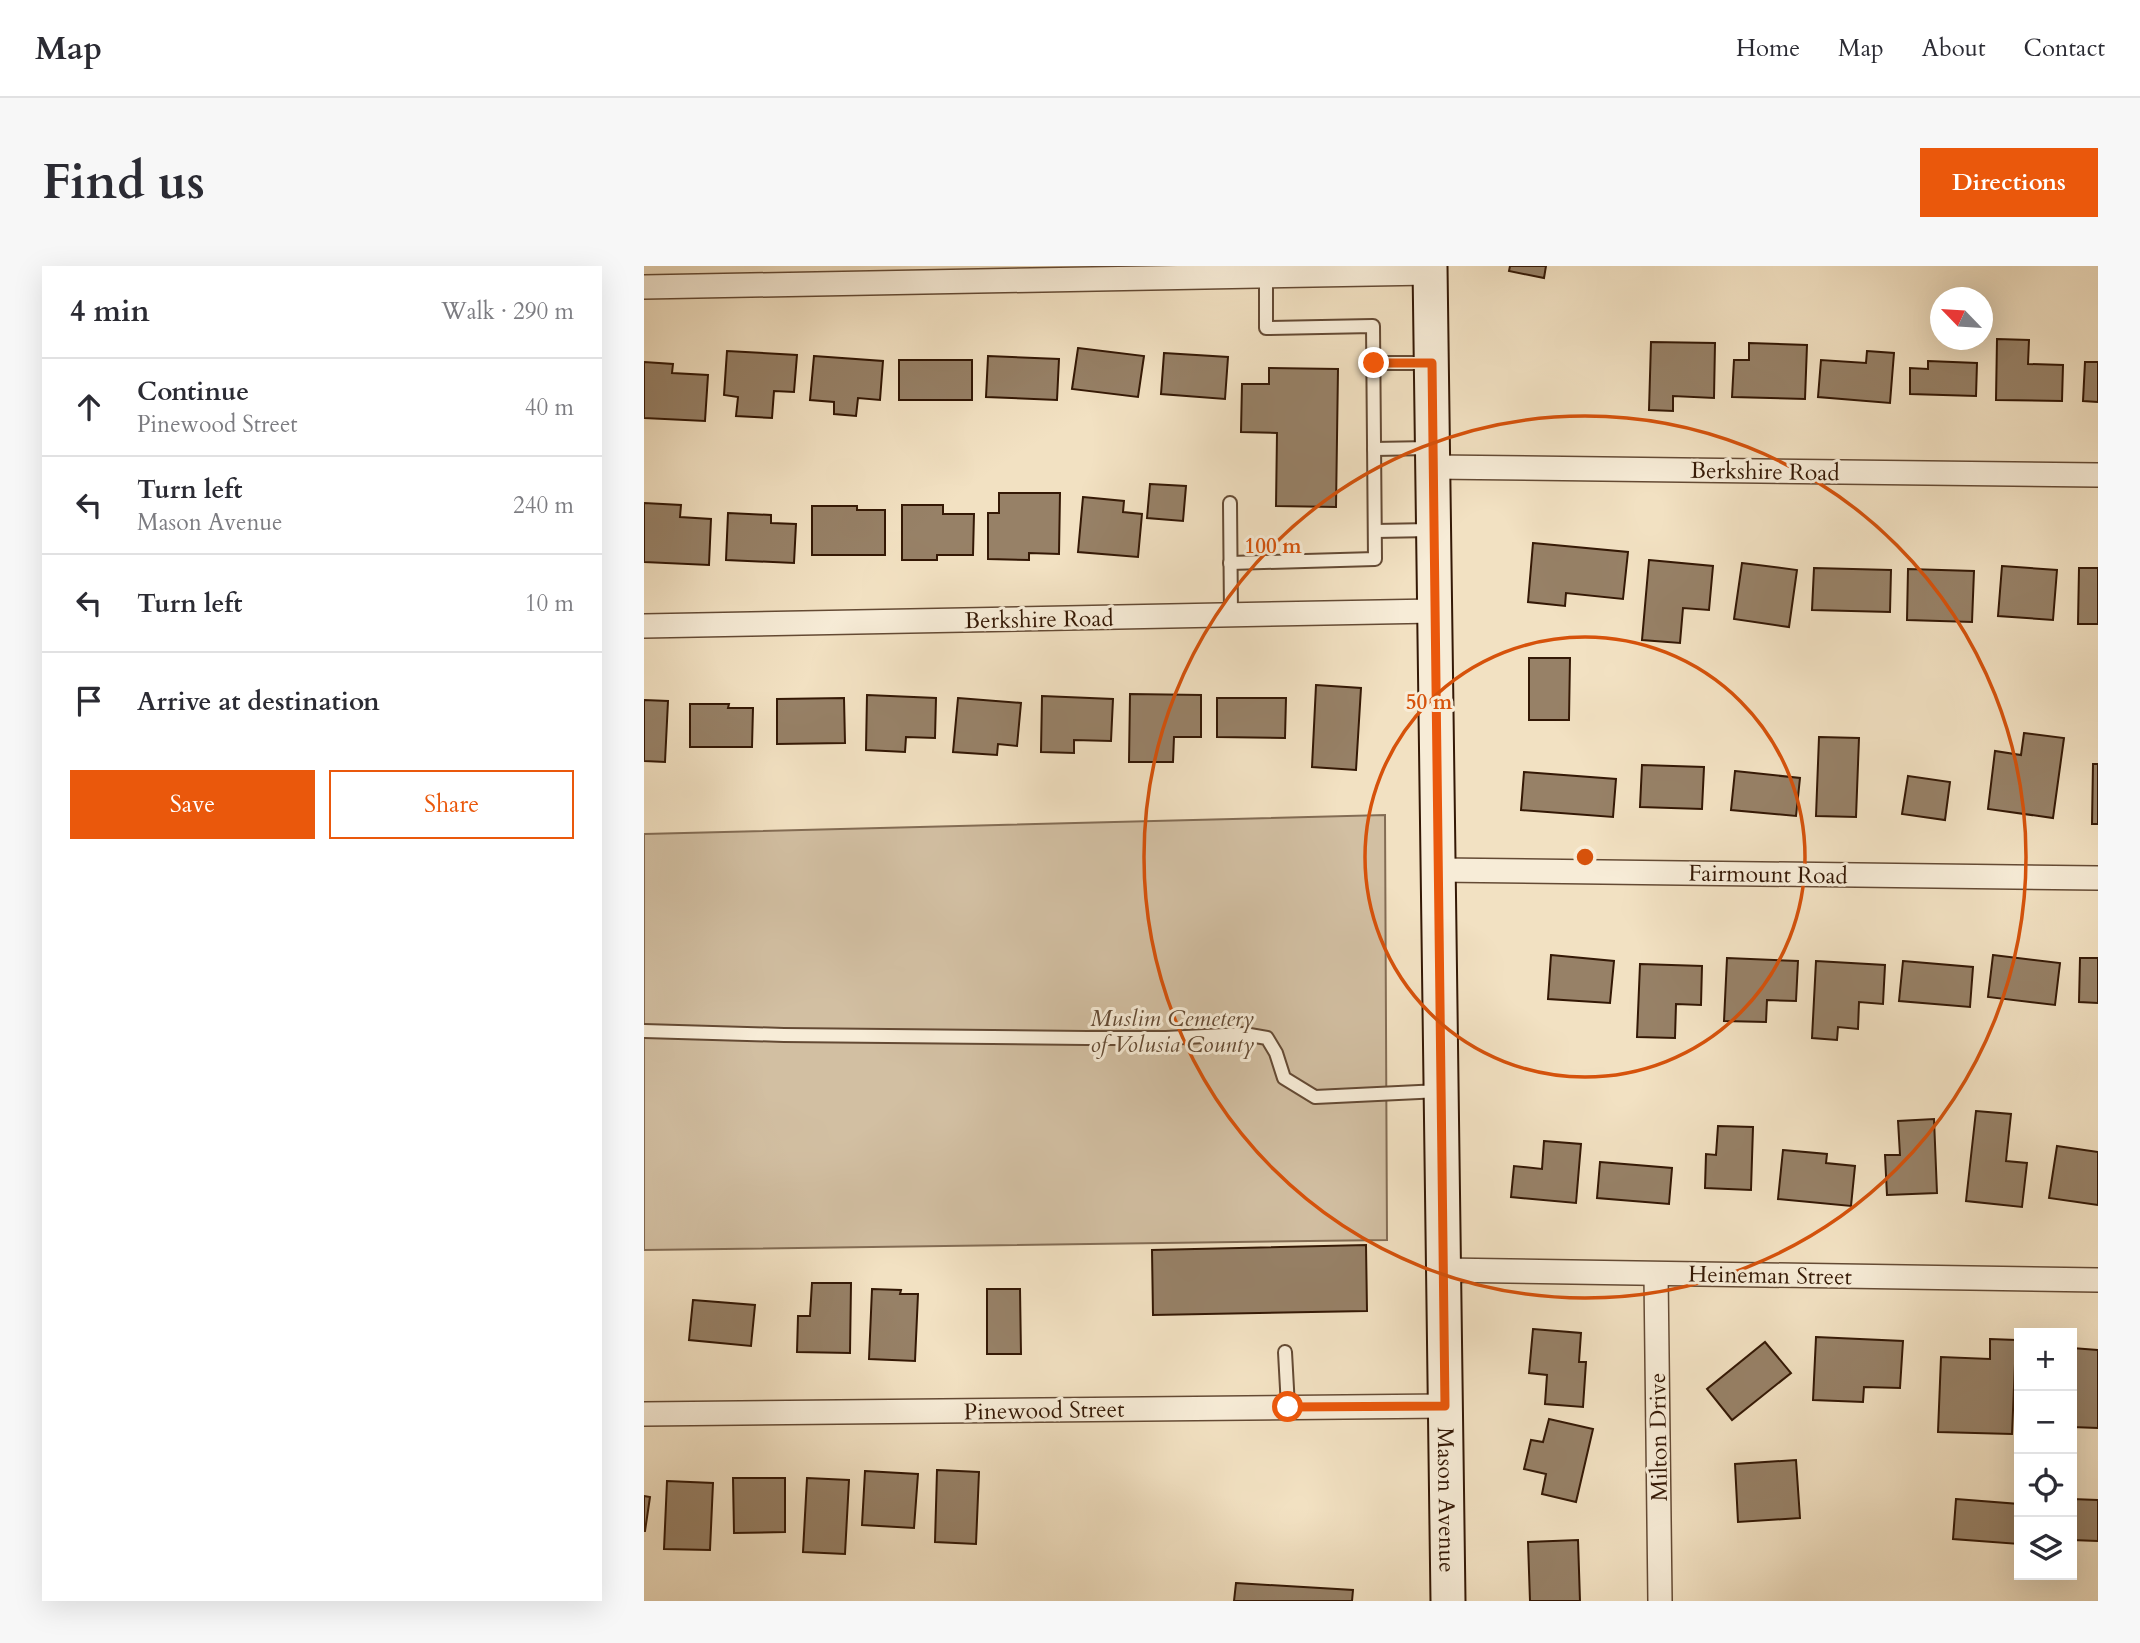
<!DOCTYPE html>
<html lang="en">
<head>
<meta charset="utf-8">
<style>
  :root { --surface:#fff; --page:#f7f7f7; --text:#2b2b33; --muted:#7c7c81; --line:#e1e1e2; --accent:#ea580c }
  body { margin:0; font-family:Cardo,serif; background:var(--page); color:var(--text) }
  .controls { position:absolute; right:21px; bottom:21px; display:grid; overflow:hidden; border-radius:0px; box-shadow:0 7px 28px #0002 }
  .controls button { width:63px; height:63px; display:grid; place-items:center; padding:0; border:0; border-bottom:2px solid var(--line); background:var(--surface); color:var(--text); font:35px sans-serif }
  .compass { position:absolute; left:1286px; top:21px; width:63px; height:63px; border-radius:50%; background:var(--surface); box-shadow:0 7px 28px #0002; rotate:295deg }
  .stop { position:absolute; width:21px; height:21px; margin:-16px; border:5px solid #ea580c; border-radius:50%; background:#fff }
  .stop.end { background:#ea580c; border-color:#fff; box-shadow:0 2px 7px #0008 }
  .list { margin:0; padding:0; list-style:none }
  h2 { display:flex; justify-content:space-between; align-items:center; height:91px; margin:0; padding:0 28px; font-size:30px }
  h2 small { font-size:23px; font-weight:400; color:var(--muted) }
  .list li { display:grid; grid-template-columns:46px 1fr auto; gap:21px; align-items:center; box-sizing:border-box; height:98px; padding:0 28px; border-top:2px solid var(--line) }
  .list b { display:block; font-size:26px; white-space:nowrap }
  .list p { margin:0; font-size:23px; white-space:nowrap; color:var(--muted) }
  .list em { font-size:23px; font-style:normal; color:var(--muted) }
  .actions { display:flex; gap:14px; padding:21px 28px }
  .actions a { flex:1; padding:16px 0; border:2px solid var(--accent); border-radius:0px; text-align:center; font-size:24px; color:var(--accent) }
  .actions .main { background:var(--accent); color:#fff }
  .icon { flex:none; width:38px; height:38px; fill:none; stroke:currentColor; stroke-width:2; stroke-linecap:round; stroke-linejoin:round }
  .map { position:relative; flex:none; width:1454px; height:1335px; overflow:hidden; border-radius:0px }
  header { display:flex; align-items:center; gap:42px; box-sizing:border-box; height:98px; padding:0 35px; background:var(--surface); border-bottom:2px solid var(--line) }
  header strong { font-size:33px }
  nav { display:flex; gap:38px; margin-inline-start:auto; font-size:24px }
  .intro { display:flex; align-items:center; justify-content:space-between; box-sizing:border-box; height:168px; padding:0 42px }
  h1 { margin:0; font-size:49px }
  .button { padding:18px 32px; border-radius:0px; background:var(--accent); color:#fff; font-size:24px; font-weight:700 }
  main { display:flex; gap:42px; padding:0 42px }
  aside { flex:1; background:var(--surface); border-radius:0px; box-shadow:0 7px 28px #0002 }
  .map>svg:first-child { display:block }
  .green { fill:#d2bfa2; stroke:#836c54; stroke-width:2 }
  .building { fill:#978167; stroke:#341805; stroke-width:2 }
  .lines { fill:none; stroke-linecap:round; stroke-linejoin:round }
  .service-casing { stroke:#644a34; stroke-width:16 }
  .minor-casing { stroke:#644a34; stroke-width:26 }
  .secondary-casing { stroke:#341805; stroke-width:37 }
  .service { stroke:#f7ecd7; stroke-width:12 }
  .minor { stroke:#f7ecd7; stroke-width:23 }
  .secondary { stroke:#f7ecd7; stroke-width:33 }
  .route { stroke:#ea580c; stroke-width:9 }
  .ring { fill:none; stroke:#d6520b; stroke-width:3.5 }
  .labels { text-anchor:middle; stroke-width:6; stroke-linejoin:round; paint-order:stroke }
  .street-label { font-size:23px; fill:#341805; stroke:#f7ecd7 }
  .park-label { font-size:23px; font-style:italic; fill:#634a34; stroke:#f7ecd7 }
  .centre { fill:#d6520b; stroke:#f7ecd7; stroke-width:3.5 }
  .ring-label { font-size:21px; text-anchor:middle; font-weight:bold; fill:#d6520b; stroke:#f7ecd7; stroke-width:6; stroke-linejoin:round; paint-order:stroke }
</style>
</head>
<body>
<header>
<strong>Map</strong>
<nav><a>Home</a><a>Map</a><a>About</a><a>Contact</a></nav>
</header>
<div class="intro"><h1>Find us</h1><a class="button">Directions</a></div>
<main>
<aside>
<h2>4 min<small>Walk · 290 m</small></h2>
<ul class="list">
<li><svg class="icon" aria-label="ahead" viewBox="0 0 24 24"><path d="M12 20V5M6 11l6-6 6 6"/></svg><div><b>Continue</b><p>Pinewood Street</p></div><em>40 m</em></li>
<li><svg class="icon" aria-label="left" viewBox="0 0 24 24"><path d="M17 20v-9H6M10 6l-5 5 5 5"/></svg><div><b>Turn left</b><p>Mason Avenue</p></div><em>240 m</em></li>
<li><svg class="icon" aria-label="left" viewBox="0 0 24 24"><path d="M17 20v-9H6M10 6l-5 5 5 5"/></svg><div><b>Turn left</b></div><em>10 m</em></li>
<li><svg class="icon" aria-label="arrive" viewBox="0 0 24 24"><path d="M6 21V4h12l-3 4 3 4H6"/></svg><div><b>Arrive at destination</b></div></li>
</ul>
<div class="actions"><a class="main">Save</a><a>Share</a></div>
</aside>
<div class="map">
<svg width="1454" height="1335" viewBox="0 0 1454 1335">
  <rect width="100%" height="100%" fill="#f2e1c2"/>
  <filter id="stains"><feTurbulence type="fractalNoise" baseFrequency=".00286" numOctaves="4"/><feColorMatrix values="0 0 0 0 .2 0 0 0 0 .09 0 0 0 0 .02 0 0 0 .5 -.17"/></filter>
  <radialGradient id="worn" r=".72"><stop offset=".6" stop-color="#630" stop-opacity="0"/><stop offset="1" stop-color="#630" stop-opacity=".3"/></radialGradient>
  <!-- green -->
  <polygon class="green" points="741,549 743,974 0,984 0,568"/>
  <!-- building -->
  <g class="building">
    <polygon points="866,0 902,0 900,12 865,5"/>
    <polygon points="1353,73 1385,74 1384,98 1419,99 1418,135 1352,134"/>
    <polygon points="1007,76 1071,77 1070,132 1029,130 1029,145 1005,144"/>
    <polygon points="1105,77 1163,79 1161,133 1088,131 1090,94 1105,94"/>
    <polygon points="434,82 500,90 494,131 428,123"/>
    <polygon points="83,85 153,89 150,126 130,125 128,152 92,150 94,131 80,129"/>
    <polygon points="1223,85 1250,87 1246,137 1174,131 1177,94 1222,97"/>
    <polygon points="520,87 584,91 581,133 517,128"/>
    <polygon points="170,90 239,95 236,134 214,132 212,150 190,148 190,136 166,134"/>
    <polygon points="344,90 415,93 413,134 342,131"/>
    <rect x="255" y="94" width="73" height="40"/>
    <polygon points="1284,95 1333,97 1332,130 1266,128 1266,102 1284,103"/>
    <polygon points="0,96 29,98 28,107 64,109 61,155 0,152"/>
    <polygon points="1441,96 1454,96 1454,136 1439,135"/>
    <polygon points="625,102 694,103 692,241 632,240 633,167 597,166 598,118 625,118"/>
    <polygon points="506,218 542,220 539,255 503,252"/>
    <polygon points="355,227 416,227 415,288 385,287 385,294 344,293 344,247 355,247"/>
    <polygon points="439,231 480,235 479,246 498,248 494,291 434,286"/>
    <polygon points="0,237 37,239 36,251 67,253 65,299 0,296"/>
    <polygon points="258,239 299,239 299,248 330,248 329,289 293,289 293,294 258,294"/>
    <polygon points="168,240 213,240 213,244 241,244 241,289 168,289"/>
    <polygon points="84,247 127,249 127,257 152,258 150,297 82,294"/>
    <polygon points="889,277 984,286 979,333 922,327 921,340 884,336"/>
    <polygon points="1005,294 1069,300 1065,344 1039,342 1036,377 998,374"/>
    <polygon points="1098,297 1153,304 1145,361 1090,353"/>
    <polygon points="1358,300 1413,304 1409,354 1354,350"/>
    <polygon points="1170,302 1247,304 1246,346 1168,344"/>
    <polygon points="1435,302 1454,302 1454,358 1434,358"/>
    <polygon points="1264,303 1330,305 1328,356 1263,354"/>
    <polygon points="885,392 926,392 925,454 885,454"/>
    <polygon points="672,419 717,422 712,504 668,501"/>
    <polygon points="486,428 557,429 557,471 530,471 529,496 485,496"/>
    <polygon points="223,429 292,432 291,472 262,471 261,486 222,484"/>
    <polygon points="398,430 469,433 467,475 430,474 430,487 397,486"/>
    <polygon points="200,432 201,477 133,478 133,433"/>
    <polygon points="314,432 377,437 373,480 354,478 353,489 309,486"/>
    <polygon points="573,432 642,432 641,472 573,471"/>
    <polygon points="0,434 24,435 21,496 0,495"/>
    <polygon points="46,438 85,438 84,442 109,442 108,481 46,481"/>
    <polygon points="1380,467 1420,472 1409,552 1344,543 1351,485 1377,489"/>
    <polygon points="1175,471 1215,472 1212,551 1172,550"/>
    <polygon points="1449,498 1454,498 1454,558 1448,558"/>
    <polygon points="998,499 1060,501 1058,543 996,541"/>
    <polygon points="1091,505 1156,512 1152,550 1087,544"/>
    <polygon points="880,506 972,513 969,551 877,544"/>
    <polygon points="1264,510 1306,516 1301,554 1258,548"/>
    <polygon points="907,689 970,695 966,737 904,733"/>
    <polygon points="1349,689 1416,697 1411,739 1344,731"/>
    <polygon points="1083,692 1154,695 1152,735 1123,734 1122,756 1080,755"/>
    <polygon points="1436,692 1454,692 1454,737 1435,736"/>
    <polygon points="1172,695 1241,699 1239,738 1215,736 1214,763 1194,761 1193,774 1168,772"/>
    <polygon points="1259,695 1329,701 1326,741 1255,735"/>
    <polygon points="996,698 1058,700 1057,739 1032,738 1031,772 993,771"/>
    <polygon points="1332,845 1367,848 1362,895 1383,897 1378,941 1322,935"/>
    <polygon points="1290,853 1293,927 1243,929 1241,889 1256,889 1254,855"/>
    <polygon points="1074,860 1109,861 1107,924 1061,922 1062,888 1072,889"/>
    <polygon points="900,875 937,878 932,937 867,931 870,900 898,903"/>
    <polygon points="1413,880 1454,886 1454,939 1405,932"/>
    <polygon points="1139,884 1183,888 1182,897 1211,900 1207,940 1134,933"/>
    <polygon points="956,896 1028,902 1025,938 953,932"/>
    <polygon points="722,979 723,1045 509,1049 508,984"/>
    <polygon points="168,1017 207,1017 206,1087 153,1086 154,1050 166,1050"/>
    <polygon points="228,1023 257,1024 256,1028 274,1028 271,1095 225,1093"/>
    <polygon points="343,1023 376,1023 377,1088 343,1088"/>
    <polygon points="49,1034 111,1039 107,1080 45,1074"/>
    <polygon points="889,1063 937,1067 935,1096 942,1096 939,1141 901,1138 903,1109 885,1107"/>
    <polygon points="1172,1071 1259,1075 1256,1122 1220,1121 1219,1136 1169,1134"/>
    <polygon points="1346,1073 1372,1074 1368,1168 1294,1166 1297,1091 1346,1093"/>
    <polygon points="1121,1076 1147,1107 1088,1154 1063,1123"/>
    <polygon points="1428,1082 1454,1084 1454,1162 1428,1161"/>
    <polygon points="905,1153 949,1163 932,1236 898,1228 902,1208 880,1203 887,1174 899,1176"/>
    <polygon points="1152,1194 1156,1252 1094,1256 1091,1198"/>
    <polygon points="293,1204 335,1206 332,1278 291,1276"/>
    <polygon points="221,1205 274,1208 270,1262 218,1259"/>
    <polygon points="89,1212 141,1212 141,1266 90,1267"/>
    <polygon points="163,1212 205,1214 201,1288 159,1286"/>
    <polygon points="23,1215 69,1217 66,1284 20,1283"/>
    <polygon points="0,1230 6,1231 1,1265 0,1265"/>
    <polygon points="1312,1233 1375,1238 1375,1278 1309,1273"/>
    <polygon points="1428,1233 1454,1234 1454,1275 1428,1274"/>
    <polygon points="934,1274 936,1335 886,1335 884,1276"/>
    <polygon points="592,1317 709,1324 708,1335 590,1335"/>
  </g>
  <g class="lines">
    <!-- service casing -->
    <g class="service-casing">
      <g id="service">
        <polyline points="730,97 785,97"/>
        <polyline points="730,183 786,182"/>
        <polyline points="586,237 587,349"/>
        <polyline points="731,265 787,264"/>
        <polyline points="586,297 731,293 729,60 622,62 622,10"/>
        <polyline points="0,765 140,769 443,772 522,772 600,768 623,772 632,787 640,812 671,831 796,825"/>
        <polyline points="641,1086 644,1141"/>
      </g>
    </g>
    <!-- minor casing -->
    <g class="minor-casing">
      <g id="minor">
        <polyline points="0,21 786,7"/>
        <polyline points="789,201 1454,209"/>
        <polyline points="0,360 790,345"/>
        <polyline points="795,604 1454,612"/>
        <polyline points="799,1004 1454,1014"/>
        <polyline points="1012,1008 1016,1335"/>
        <polyline points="0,1148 801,1140"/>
      </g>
    </g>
    <!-- secondary casing -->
    <g class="secondary-casing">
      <g id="secondary">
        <path id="s1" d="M786,0L804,1335"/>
      </g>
    </g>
    <!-- service -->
    <use href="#service" class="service"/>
    <!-- minor -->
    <use href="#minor" class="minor"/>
    <!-- secondary -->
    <use href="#secondary" class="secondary"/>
  </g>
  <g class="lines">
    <!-- route -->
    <polyline class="route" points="644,1141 801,1140 788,97 730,97"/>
  </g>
  <!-- distance rings -->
  <g class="ring">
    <circle cx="941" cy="591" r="220"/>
    <circle cx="941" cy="591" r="441"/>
  </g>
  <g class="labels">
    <!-- street labels -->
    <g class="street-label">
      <text transform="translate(1121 205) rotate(1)" y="8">Berkshire Road</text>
      <text transform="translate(395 353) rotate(-1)" y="8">Berkshire Road</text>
      <text transform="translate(1124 608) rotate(1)" y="8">Fairmount Road</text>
      <text transform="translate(1126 1009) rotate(1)" y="8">Heineman Street</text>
      <text transform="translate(400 1144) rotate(-1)" y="8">Pinewood Street</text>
      <text transform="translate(1014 1171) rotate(-91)" y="8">Milton Drive</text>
      <text dy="8" stroke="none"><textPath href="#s1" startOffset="1234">Mason Avenue</textPath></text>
    </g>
    <!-- park labels -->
    <g class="park-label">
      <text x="528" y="760">Muslim Cemetery<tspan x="528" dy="26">of Volusia County</tspan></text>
    </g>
  </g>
  <circle cx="941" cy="591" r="10" class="centre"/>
  <g class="ring-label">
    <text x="629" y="287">100 m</text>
    <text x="785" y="443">50 m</text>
  </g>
  <rect width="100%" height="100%" filter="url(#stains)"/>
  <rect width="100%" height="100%" fill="url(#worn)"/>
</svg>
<div class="controls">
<button>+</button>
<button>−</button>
<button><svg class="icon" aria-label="locate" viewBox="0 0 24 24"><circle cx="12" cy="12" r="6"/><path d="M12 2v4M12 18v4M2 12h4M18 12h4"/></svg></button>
<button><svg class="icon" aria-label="layers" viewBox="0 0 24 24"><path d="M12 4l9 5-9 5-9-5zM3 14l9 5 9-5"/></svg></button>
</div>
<svg class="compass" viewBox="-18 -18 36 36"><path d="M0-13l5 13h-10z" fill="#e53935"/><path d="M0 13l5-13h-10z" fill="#7c7c81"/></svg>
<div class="stop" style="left:644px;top:1141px"></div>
<div class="stop end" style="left:730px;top:97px"></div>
</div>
</main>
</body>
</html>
